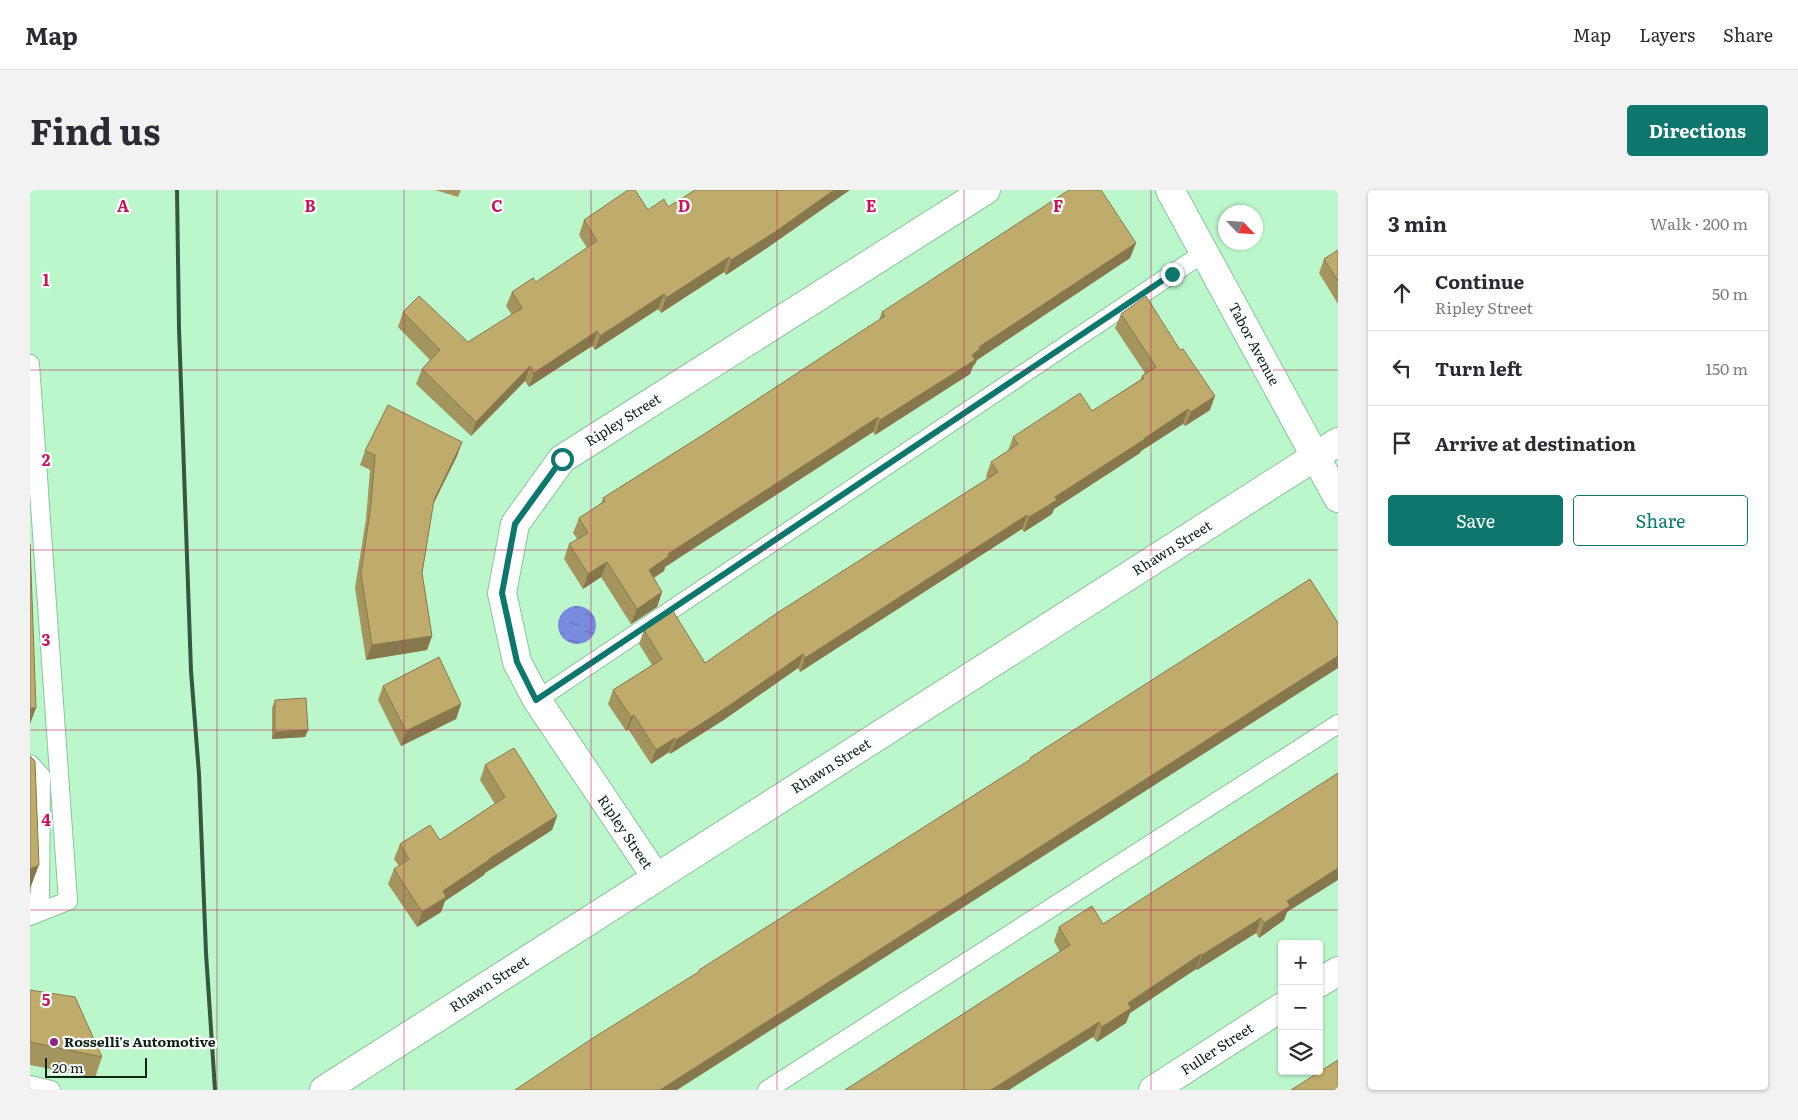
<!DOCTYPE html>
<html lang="en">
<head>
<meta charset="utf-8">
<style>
  :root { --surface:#fff; --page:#f2f2f3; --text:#2b2b33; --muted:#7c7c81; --line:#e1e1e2; --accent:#0f766e }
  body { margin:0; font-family:Literata,serif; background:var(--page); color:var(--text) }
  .controls { position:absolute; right:15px; bottom:15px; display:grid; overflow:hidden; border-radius:5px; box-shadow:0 1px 4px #0004 }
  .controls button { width:45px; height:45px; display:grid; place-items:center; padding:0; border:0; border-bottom:1px solid var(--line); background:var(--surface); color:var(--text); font:25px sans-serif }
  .compass { position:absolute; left:1188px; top:15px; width:45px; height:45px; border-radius:50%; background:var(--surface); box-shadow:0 1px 4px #0004; rotate:115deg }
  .scale { position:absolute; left:15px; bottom:12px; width:102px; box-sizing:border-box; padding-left:5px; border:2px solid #0d2515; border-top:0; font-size:14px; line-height:18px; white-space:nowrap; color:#0d2515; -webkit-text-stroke:4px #fff; paint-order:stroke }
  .stop { position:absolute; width:15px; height:15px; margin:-11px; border:4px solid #0f766e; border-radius:50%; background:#fff }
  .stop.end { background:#0f766e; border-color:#fff; box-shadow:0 1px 5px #0008 }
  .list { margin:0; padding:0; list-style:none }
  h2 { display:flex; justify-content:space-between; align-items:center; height:65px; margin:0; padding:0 20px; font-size:21px }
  h2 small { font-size:16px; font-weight:400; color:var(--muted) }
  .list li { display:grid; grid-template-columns:32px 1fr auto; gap:15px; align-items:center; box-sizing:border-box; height:75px; padding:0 20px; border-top:1px solid var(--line) }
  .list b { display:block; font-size:19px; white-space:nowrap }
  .list p { margin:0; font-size:16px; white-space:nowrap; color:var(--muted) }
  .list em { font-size:16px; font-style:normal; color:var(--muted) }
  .actions { display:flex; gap:10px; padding:15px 20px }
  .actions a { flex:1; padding:11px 0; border:1px solid var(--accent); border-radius:5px; text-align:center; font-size:18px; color:var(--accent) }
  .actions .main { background:var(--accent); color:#fff }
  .icon { flex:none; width:28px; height:28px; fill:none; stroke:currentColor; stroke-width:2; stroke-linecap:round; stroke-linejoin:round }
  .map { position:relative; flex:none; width:1308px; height:900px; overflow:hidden; border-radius:5px }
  header { display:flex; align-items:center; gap:30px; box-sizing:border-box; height:70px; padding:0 25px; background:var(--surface); border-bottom:1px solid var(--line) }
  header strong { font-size:24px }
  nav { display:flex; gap:28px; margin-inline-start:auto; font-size:18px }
  .intro { display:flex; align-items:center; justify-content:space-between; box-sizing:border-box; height:120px; padding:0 30px }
  h1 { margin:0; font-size:35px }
  .button { padding:12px 22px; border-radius:5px; background:var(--accent); color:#fff; font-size:18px; font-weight:700 }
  main { display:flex; gap:30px; padding:0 30px }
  aside { flex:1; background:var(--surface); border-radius:5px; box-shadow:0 1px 4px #0004 }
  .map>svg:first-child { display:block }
  .water { fill:url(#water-ripples) }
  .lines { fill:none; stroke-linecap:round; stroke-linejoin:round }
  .service-casing { stroke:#8ac49a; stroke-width:20 }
  .minor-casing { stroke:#8ac49a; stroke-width:30 }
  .secondary-casing { stroke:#8ac49a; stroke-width:30 }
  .service { stroke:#fff; stroke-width:18 }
  .minor { stroke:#fff; stroke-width:28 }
  .secondary { stroke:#fff; stroke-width:28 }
  .rail { stroke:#35563f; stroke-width:4 }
  .wall { fill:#a4945e }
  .shaded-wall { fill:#86784c }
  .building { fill:#bfac6d; stroke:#86784c }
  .route { stroke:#0f766e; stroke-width:6 }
  .grid { fill:none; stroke:#c2185b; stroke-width:1; stroke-opacity:0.55 }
  .poi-dot { fill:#902385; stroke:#fff; stroke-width:2 }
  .labels { text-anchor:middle; stroke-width:4.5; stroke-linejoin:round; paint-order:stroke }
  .street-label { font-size:14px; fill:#0d2515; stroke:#fff }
  .poi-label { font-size:14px; font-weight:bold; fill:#0d2515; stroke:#fff; text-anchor:start }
  .grid-label { font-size:16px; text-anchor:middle; font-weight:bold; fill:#c2185b; stroke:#fff; stroke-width:4.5; stroke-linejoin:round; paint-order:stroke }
</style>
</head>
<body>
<header>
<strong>Map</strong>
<nav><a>Map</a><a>Layers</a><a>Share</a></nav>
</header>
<div class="intro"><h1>Find us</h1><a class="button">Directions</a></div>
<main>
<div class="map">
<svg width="1308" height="900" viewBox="0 0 1308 900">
  <defs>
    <pattern id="water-ripples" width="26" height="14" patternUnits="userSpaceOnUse" patternTransform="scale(1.25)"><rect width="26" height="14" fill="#788bdf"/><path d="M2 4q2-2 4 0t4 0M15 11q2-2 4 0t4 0" fill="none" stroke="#6171b4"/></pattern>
  </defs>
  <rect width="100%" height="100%" fill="#bbf7cb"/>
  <!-- water -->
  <circle class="water" cx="547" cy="435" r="19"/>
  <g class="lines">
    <!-- service casing -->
    <g class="service-casing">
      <g id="service">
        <polyline points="0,174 38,711 0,726"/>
        <polyline points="507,510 1175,62"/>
        <polyline points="0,574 11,586 10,710 0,713"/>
        <polyline points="0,895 21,900"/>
        <polyline points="737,900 1308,534"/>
      </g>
    </g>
    <!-- minor casing -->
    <g class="minor-casing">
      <g id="minor">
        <polyline points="1140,0 1308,308"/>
        <polyline points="626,687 507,510 487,472 472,403 485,334 532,269 956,0"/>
        <polyline points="1289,793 1308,781"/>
        <polyline points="1123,900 1252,817"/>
      </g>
    </g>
    <!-- secondary casing -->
    <g class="secondary-casing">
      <polyline id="secondary" points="294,900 1308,252"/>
    </g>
    <!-- service -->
    <use href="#service" class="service"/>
    <!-- minor -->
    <use href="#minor" class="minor"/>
    <!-- secondary -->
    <use href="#secondary" class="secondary"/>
    <!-- rail -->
    <polyline class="rail" points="147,0 149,138 161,481 169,584 176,763 185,900"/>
  </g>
  <!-- wall -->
  <g class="wall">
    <polygon points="405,0 431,0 428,7"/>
    <polygon points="638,17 740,56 696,85 694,82 631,123 628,119 565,160 562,156 499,197 495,191 441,246 386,194 392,179 400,170 368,137 373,122 438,152 482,125 476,116 482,102 506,92 557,58 549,45 554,30"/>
    <polygon points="1106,53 1100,68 947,170 945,174 943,176 940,184 845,245 843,242 635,377 634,381 624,388 632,402 627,417 601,434 571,387 553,399 534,369 539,354 548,350 543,343 549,328 571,314 573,308 679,241 849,130 852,122"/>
    <polygon points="1308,60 1308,114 1289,83 1294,69"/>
    <polygon points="1091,124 1180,220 1155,236 1153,234 1111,261 1110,263 1024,319 1022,324 994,342 992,339 770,482 768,478 695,529 640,564 639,562 621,574 598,539 596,541 578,514 583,500 622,475 609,454 614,440 675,473 957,289 956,286 961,272 978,261 983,247 1062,221 1110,190 1112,186 1115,183 1085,138"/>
    <polygon points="432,252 427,266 403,315 392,383 402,446 397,460 336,470 325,398 336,329 340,280 330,275 335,261"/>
    <polygon points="353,496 431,514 426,529 371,556 348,510"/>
    <polygon points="245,510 278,540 275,547 242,549 242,518"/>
    <polygon points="455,575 527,626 522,640 455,683 454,685 415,711 411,722 387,737 358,694 364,679 369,676 364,669 370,654 410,650 465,614 450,590"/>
    <polygon points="1257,722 1254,730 1229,748 1226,743 1167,780 1166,779 1100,823 1096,833 1067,852 1063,847 1030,762 1024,751 1029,737"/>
    <polygon points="0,800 72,867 65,888 0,875"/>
  </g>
  <!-- shaded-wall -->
  <g class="shaded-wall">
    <polygon points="804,0 820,0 740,56 696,85 701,70"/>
    <polygon points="1106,53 1100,68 947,170 945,174 943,176 940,184 845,245 850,230 942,165 949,157"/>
    <polygon points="699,67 694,82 631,123 636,108"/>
    <polygon points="634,104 628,119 565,160 570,146"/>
    <polygon points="567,141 562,156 499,197 504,183"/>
    <polygon points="500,176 495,191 441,246 446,232"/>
    <polygon points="1185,206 1180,220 1155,236 1161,222"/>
    <polygon points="1158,219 1153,234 1111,261 1110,263 1024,319 1022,324 994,342 999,327 1025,307"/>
    <polygon points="848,227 843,242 635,377 634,381 613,394 619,380 638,364"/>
    <polygon points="432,252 427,266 398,324 404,310"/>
    <polygon points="997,325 992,339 770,482 775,468"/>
    <polygon points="577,372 571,387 553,399 558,384"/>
    <polygon points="632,402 627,417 601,434 607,419"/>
    <polygon points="402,446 397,460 336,470 342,455"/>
    <polygon points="773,464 768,478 695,529 640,564 646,550"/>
    <polygon points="1308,466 1308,478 647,900 630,900"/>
    <polygon points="431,514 426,529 371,556 376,541"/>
    <polygon points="0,518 6,518 0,534"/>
    <polygon points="604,525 598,539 596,541 601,527"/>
    <polygon points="278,540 275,547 242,549 245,542"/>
    <polygon points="645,548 639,562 621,574 626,560"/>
    <polygon points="527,626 522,640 455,683 454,685 415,711 411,722 387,737 392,722 413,701 459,669"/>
    <polygon points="9,675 0,699 0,679"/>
    <polygon points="1308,678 1308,690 1257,722 1254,730 1229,748 1234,733 1257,711"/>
    <polygon points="1231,728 1226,743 1167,780 1172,765"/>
    <polygon points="1171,764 1166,779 1100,823 1096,833 1067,852 1072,837 1098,813"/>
    <polygon points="1069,832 1063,847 979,900 961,900"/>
  </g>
  <!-- building -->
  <g class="building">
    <polygon points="598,0 605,0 618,20 634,9 638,17 665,0 804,0 745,42 701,70 699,67 636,108 634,104 570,146 567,141 504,183 500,176 446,232 392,179 410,160 373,122 389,106 438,152 492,118 482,102 503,88 506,92 567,51 554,30"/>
    <polygon points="1039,0 1071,0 1106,53 949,157 950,159 942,165 945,170 850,230 848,227 638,364 639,366 619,380 632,402 607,419 577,372 558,384 539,354 558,343 549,328 575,311 573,308 679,241 804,159 855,126 852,122"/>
    <polygon points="1308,60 1308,91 1294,69"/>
    <polygon points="1116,106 1150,160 1153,159 1185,206 1161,222 1158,219 1115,248 1115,249 1025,307 1027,310 999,327 997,325 775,468 773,464 700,515 646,550 645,548 626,560 604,525 601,527 583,500 632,469 614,440 643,421 675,473 747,423 968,282 961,272 988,254 983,247 1050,203 1062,221 1114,188 1112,186 1126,177 1091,124"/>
    <polygon points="358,215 432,252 404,310 392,383 402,446 342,455 331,384 341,314 345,265 335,261"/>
    <polygon points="0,354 6,518 0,518"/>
    <polygon points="1280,389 1308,433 1308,466 630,900 485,900 563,848 670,781 669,780 1001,569 1000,568"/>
    <polygon points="409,467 431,514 376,541 353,496"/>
    <polygon points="276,508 278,540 245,542 245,510"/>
    <polygon points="484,558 527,626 459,669 459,670 413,701 416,707 392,722 364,679 379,669 370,654 400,635 410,650 475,607 455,575"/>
    <polygon points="0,566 5,571 9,675 0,679"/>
    <polygon points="1308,583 1308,678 1257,711 1260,716 1234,733 1231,728 1172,765 1171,764 1098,813 1101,818 1072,837 1069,832 961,900 815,900 1040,755 1029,737 1062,716 1073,734"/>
    <polygon points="0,800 45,807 72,867 0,852"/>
    <polygon points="1308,870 1308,900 1261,900"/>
  </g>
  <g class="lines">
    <!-- route -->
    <polyline class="route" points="532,269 485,334 472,403 487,472 506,510 1142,84"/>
  </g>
  <!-- grid -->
  <path class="grid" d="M187,0V900M374,0V900M561,0V900M747,0V900M934,0V900M1121,0V900M0,180H1308M0,360H1308M0,540H1308M0,720H1308"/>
  <!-- markers -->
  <circle class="poi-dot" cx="24" cy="852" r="5"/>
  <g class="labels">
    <!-- street labels -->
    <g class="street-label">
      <text transform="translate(1224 154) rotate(62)" y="5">Tabor Avenue</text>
      <text transform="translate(593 230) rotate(-32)" y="5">Ripley Street</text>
      <text transform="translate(1142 358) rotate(-32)" y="5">Rhawn Street</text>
      <text transform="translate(801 576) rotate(-32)" y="5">Rhawn Street</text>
      <text transform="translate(595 642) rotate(56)" y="5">Ripley Street</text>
      <text transform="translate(459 794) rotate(-33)" y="5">Rhawn Street</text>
      <text transform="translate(1187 859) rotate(-33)" y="5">Fuller Street</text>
    </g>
    <!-- poi labels -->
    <g class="poi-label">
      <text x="34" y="857">Rosselli's Automotive</text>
    </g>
  </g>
  <g class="grid-label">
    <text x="93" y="22">A</text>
    <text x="280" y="22">B</text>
    <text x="467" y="22">C</text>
    <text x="654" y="22">D</text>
    <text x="841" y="22">E</text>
    <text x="1028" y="22">F</text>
    <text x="16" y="96">1</text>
    <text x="16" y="276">2</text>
    <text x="16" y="456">3</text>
    <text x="16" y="636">4</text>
    <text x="16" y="816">5</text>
  </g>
</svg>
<div class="controls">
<button>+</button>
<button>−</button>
<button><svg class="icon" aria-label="layers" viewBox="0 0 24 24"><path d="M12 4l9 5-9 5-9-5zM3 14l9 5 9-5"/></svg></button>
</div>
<svg class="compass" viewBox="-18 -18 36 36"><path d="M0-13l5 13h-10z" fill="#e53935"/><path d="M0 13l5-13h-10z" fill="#7c7c81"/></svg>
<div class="scale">20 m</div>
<div class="stop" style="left:532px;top:269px"></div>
<div class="stop end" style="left:1142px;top:84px"></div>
</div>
<aside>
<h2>3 min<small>Walk · 200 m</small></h2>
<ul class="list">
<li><svg class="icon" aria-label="ahead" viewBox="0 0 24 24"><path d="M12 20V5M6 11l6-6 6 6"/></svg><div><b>Continue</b><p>Ripley Street</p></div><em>50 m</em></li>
<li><svg class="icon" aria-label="left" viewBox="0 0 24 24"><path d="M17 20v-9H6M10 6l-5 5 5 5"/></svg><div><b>Turn left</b></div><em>150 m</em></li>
<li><svg class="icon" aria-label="arrive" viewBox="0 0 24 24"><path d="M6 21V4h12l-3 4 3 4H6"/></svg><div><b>Arrive at destination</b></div></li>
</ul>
<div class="actions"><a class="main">Save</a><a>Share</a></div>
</aside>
</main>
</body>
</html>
